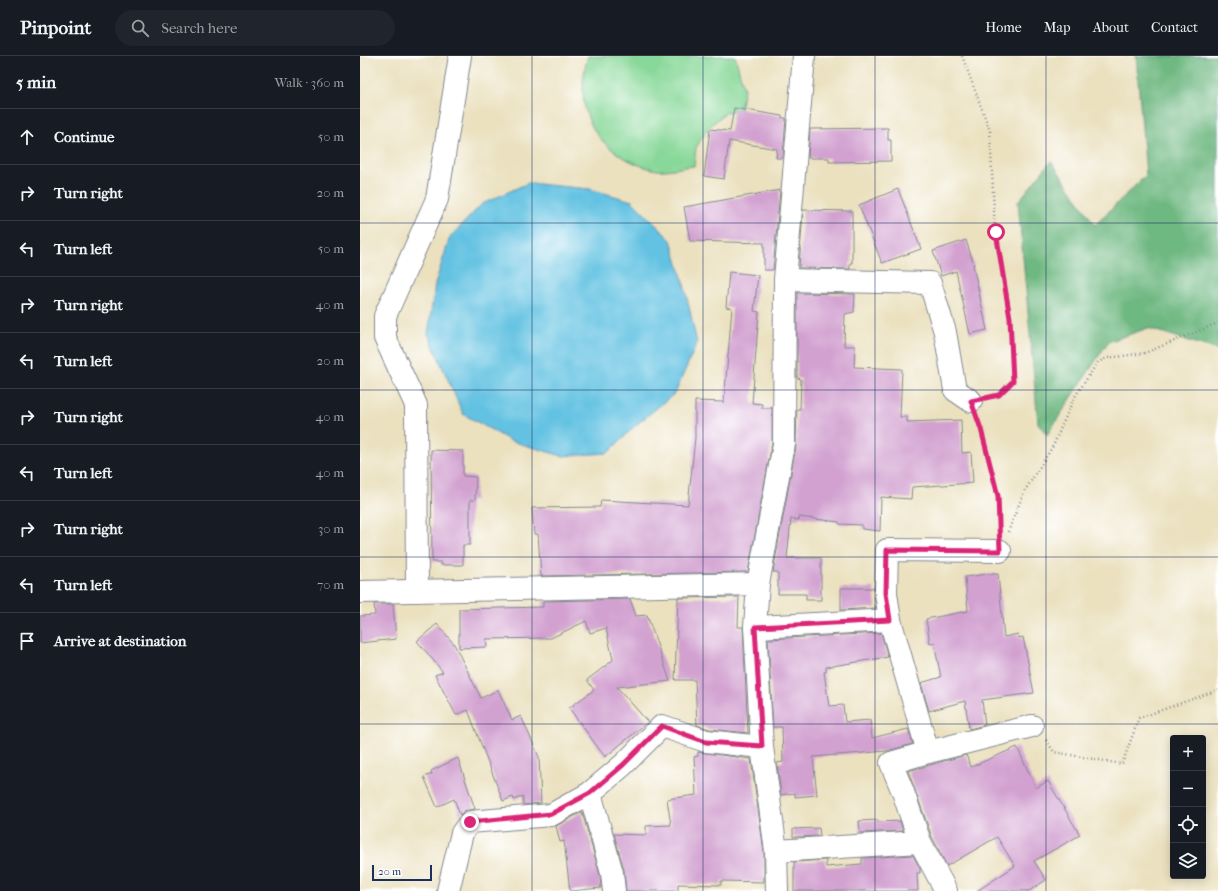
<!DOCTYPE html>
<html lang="en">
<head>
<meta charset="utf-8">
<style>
  :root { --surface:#171b24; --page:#20242c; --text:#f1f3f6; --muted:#9ea1a6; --line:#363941 }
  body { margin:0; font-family:"IM FELL French Canon",serif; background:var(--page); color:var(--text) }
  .controls { position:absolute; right:12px; bottom:12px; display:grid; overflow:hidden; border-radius:4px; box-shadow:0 2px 10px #0003 }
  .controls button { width:36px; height:36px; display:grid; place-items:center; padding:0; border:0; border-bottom:1px solid var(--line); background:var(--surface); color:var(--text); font:20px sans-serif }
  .scale { position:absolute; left:12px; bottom:10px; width:60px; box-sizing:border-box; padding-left:4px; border:2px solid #1b2f5e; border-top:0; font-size:11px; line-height:14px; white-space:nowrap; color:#1b2f5e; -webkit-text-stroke:3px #fff; paint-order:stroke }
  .stop { position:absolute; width:12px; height:12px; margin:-9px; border:3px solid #db2777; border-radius:50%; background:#fff }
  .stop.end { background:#db2777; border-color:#fff; box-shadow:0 1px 4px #0008 }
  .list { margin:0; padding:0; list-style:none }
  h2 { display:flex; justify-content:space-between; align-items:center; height:52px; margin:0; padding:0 16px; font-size:17px }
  h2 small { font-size:13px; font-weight:400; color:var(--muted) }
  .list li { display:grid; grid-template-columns:26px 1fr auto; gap:12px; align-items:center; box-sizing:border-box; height:56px; padding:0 16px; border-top:1px solid var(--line) }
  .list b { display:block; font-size:15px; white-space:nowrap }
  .list em { font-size:13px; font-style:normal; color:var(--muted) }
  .icon { flex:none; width:22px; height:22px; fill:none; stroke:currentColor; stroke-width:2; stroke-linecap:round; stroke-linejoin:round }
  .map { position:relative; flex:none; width:858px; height:835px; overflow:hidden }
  header { display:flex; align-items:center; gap:24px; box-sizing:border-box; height:56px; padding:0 20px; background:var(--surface); border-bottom:1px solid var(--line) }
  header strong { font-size:19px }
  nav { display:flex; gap:22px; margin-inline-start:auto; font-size:14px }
  .search { width:280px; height:36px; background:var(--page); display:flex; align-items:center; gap:10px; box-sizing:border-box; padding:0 14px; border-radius:22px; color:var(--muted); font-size:15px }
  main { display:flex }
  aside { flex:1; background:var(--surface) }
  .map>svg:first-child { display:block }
  .green { fill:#88d899; stroke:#52847c }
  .forest { fill:#6eb881; stroke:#447470 }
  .water { fill:#64c2e2; stroke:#4078a0 }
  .building { fill:#d2a1d0 }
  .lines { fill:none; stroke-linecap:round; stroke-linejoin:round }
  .minor-casing { stroke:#83888e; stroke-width:24 }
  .path { stroke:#83888e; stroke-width:2.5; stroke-dasharray:1 3; stroke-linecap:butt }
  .minor { stroke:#fff; stroke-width:22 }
  .route { stroke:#db2777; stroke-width:5 }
  .grid { fill:none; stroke:#1b2f5e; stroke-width:1; stroke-opacity:0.55 }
</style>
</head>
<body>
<header>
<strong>Pinpoint</strong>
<div class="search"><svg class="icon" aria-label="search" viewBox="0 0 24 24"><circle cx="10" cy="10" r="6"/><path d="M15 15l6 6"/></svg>Search here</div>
<nav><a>Home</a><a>Map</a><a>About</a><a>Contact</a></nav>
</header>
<main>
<aside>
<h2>5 min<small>Walk · 360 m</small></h2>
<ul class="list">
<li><svg class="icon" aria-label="ahead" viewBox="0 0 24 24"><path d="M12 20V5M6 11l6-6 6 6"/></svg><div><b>Continue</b></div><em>50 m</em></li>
<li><svg class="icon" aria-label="right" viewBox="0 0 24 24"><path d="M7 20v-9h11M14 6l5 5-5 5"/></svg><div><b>Turn right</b></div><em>20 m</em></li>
<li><svg class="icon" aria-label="left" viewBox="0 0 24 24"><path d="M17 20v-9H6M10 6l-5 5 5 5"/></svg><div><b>Turn left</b></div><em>50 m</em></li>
<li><svg class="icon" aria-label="right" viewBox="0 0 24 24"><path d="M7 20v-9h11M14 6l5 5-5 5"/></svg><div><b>Turn right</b></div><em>40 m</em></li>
<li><svg class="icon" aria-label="left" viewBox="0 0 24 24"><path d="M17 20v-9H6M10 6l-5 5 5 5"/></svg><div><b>Turn left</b></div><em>20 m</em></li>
<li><svg class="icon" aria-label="right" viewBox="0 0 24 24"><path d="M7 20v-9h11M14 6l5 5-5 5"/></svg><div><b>Turn right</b></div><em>40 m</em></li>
<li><svg class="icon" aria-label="left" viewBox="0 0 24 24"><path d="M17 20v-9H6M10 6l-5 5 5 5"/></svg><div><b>Turn left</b></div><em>40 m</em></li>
<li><svg class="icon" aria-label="right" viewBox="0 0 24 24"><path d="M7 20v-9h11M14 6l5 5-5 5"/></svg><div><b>Turn right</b></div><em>30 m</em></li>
<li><svg class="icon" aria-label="left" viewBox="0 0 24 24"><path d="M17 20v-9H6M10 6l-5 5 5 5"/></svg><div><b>Turn left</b></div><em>70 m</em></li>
<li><svg class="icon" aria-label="arrive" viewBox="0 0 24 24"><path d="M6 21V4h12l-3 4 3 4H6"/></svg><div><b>Arrive at destination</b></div></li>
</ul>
</aside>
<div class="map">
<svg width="858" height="835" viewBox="0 0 858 835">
  <rect width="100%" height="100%" fill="#fff"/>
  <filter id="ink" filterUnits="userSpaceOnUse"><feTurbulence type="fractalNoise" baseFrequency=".025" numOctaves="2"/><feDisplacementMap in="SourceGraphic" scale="8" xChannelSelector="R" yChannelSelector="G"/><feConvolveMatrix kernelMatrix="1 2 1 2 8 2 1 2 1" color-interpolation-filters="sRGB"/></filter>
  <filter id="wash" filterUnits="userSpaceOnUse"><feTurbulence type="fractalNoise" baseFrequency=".012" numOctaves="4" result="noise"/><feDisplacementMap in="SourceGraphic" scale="16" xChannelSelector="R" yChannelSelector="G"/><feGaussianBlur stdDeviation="0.9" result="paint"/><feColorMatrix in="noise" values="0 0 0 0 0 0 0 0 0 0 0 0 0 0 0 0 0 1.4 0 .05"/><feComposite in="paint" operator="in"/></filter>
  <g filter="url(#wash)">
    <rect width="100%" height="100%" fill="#ebe1bf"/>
    <!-- green -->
    <path class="green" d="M228,0H375L384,33L380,54L366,56L348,72L336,92L334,110C322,111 308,115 297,114C285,112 273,107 263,101C224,78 216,41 228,0Z"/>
    <!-- forest -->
    <polygon class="forest" points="776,0 858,0 858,294 788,272 748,286 687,379 678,367 658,146 691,105 735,169 786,119"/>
    <!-- water -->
    <polygon class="water" points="168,127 230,133 272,145 311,184 324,228 337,287 315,337 275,370 248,397 202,400 151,385 103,358 68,278 75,228 90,181 122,148"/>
    <g id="blocks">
      <!-- building -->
      <g class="building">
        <polygon points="374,52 422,60 422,62 426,62 423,102 416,102 417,93 369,85 364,123 344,120 350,73 370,75"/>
        <polygon points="528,72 528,84 531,84 531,105 469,106 469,102 448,102 450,73"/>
        <polygon points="538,133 561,193 522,207 499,149"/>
        <polygon points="420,134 413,214 404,214 404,187 330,185 324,151"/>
        <polygon points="443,154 492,155 492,207 490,207 490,213 439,212"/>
        <polygon points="606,184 614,209 613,209 627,274 610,278 596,215 581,220 573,195"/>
        <polygon points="369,216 398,219 394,255 399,256 392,347 402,348 402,352 412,352 412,387 388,516 181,520 178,478 174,478 172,452 240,451 241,444 328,449 335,382 335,345 364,346 372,252 366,251"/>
        <polygon points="437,237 495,238 494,256 485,258 484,290 495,290 494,311 542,313 540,361 547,361 547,366 601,364 602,397 611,396 613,427 552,431 551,443 521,441 520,475 502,473 502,469 479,468 479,466 439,461 439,464 431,463 427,502 461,502 461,544 446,544 446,538 418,538 418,516 413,516 436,390 437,353 440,353 441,323 437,322"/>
        <polygon points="71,394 103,395 103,420 116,421 115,444 110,444 110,489 103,489 103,509 81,509 81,506 72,506"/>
        <polygon points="628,518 638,518 644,581 658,578 659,582 663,581 674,637 622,644 625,669 609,673 605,645 569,655 561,627 581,621 574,587 570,588 566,563 608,555 605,521"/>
        <polygon points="481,532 514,532 516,552 481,554"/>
        <polygon points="379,541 378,571 383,571 388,677 349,673 337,669 335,624 315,624 318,542"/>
        <polygon points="270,543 276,560 287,559 310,625 257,631 288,666 245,701 209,652 234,634 227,624 253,604 246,572 230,577 226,565 191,582 126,583 127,591 99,592 99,553 183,551 183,545"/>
        <polygon points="14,548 33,548 36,583 0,587 0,560 15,559"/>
        <polygon points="77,568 94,588 121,642 138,634 152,664 161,660 179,701 181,747 163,749 163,740 154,744 153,741 143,745 108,654 96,659 75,619 83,616 57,585"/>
        <polygon points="521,577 528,601 466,611 466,616 464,616 469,650 483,649 485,666 510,664 512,682 548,673 553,688 527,695 453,701 457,739 435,741 435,737 421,739 417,707 423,706 422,671 413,671 408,583"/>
        <polygon points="657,691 676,732 688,725 720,779 674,805 686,824 669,835 617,835 655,810 637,781 587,810 572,781 548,715 606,699 611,711"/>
        <polygon points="338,696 391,703 404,796 404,826 361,825 361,829 318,828 318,835 266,835 264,814 254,778 286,779 286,770 311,769 307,743 336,739 334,701 338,700"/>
        <polygon points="98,702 115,753 104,755 100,759 94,743 77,751 64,721 72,718 71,715"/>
        <polygon points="222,756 240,819 241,832 210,835 204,785 200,786 196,770"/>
        <polygon points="518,764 518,766 540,765 543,775 500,777 499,765"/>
        <polygon points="459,772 460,780 433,781 433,773"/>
        <polygon points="553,799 560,812 560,817 557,817 558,835 434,835 434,806 466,804 466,811 502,808 502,802"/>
      </g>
    </g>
  </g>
  <g filter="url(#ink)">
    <use href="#blocks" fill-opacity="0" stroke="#83888e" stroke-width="1"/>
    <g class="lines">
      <!-- minor casing -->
      <g class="minor-casing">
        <g id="minor">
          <polyline points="425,224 570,227 585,276 595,334 611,345"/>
          <polyline points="57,535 56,349 25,282 25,260 77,143 100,0"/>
          <polyline points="0,536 398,528"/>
          <polyline points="395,571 530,564"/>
          <polyline points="568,696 530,564 526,537 527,494 640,495"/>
          <polyline points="230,737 252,817 254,835"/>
          <polyline points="416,795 560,786"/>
          <polyline points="88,835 102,777 110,766 191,759 230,737 263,709 302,670 346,685 402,691"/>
          <polyline points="417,835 416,795 402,691 395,571 398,528 424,388 425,224 444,0"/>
          <polyline points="586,835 560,786 543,736 531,707 568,696 672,670"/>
        </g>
      </g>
      <!-- path -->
      <g class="path">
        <polyline points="602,0 630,75 635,176 650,262 653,325 639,339 631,341"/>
        <polyline points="618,364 638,440 639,474"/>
        <polyline points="648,476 664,436 693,390 714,342 738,306 747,302 785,297 858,267"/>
        <polyline points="686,684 694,696 762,708 779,662 858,634"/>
      </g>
      <!-- minor -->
      <use href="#minor" class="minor"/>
    </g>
  </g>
  <g class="lines" filter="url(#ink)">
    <!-- route -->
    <polyline class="route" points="110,766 191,758 230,737 263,709 302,670 346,686 402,690 395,571 530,564 526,537 527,494 640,495 638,440 621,373 611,345 639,339 653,325 650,262 636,176"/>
  </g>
  <!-- grid -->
  <path class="grid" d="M172,0V835M343,0V835M515,0V835M686,0V835M0,167H858M0,334H858M0,501H858M0,668H858"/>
</svg>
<div class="controls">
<button>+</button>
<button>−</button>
<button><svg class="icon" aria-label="locate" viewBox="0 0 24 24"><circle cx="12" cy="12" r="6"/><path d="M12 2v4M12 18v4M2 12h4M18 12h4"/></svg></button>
<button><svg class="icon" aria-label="layers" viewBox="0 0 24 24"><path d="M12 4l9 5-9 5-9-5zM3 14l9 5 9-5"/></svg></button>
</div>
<div class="scale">20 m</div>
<div class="stop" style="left:636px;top:176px"></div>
<div class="stop end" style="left:110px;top:766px"></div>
</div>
</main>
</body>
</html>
